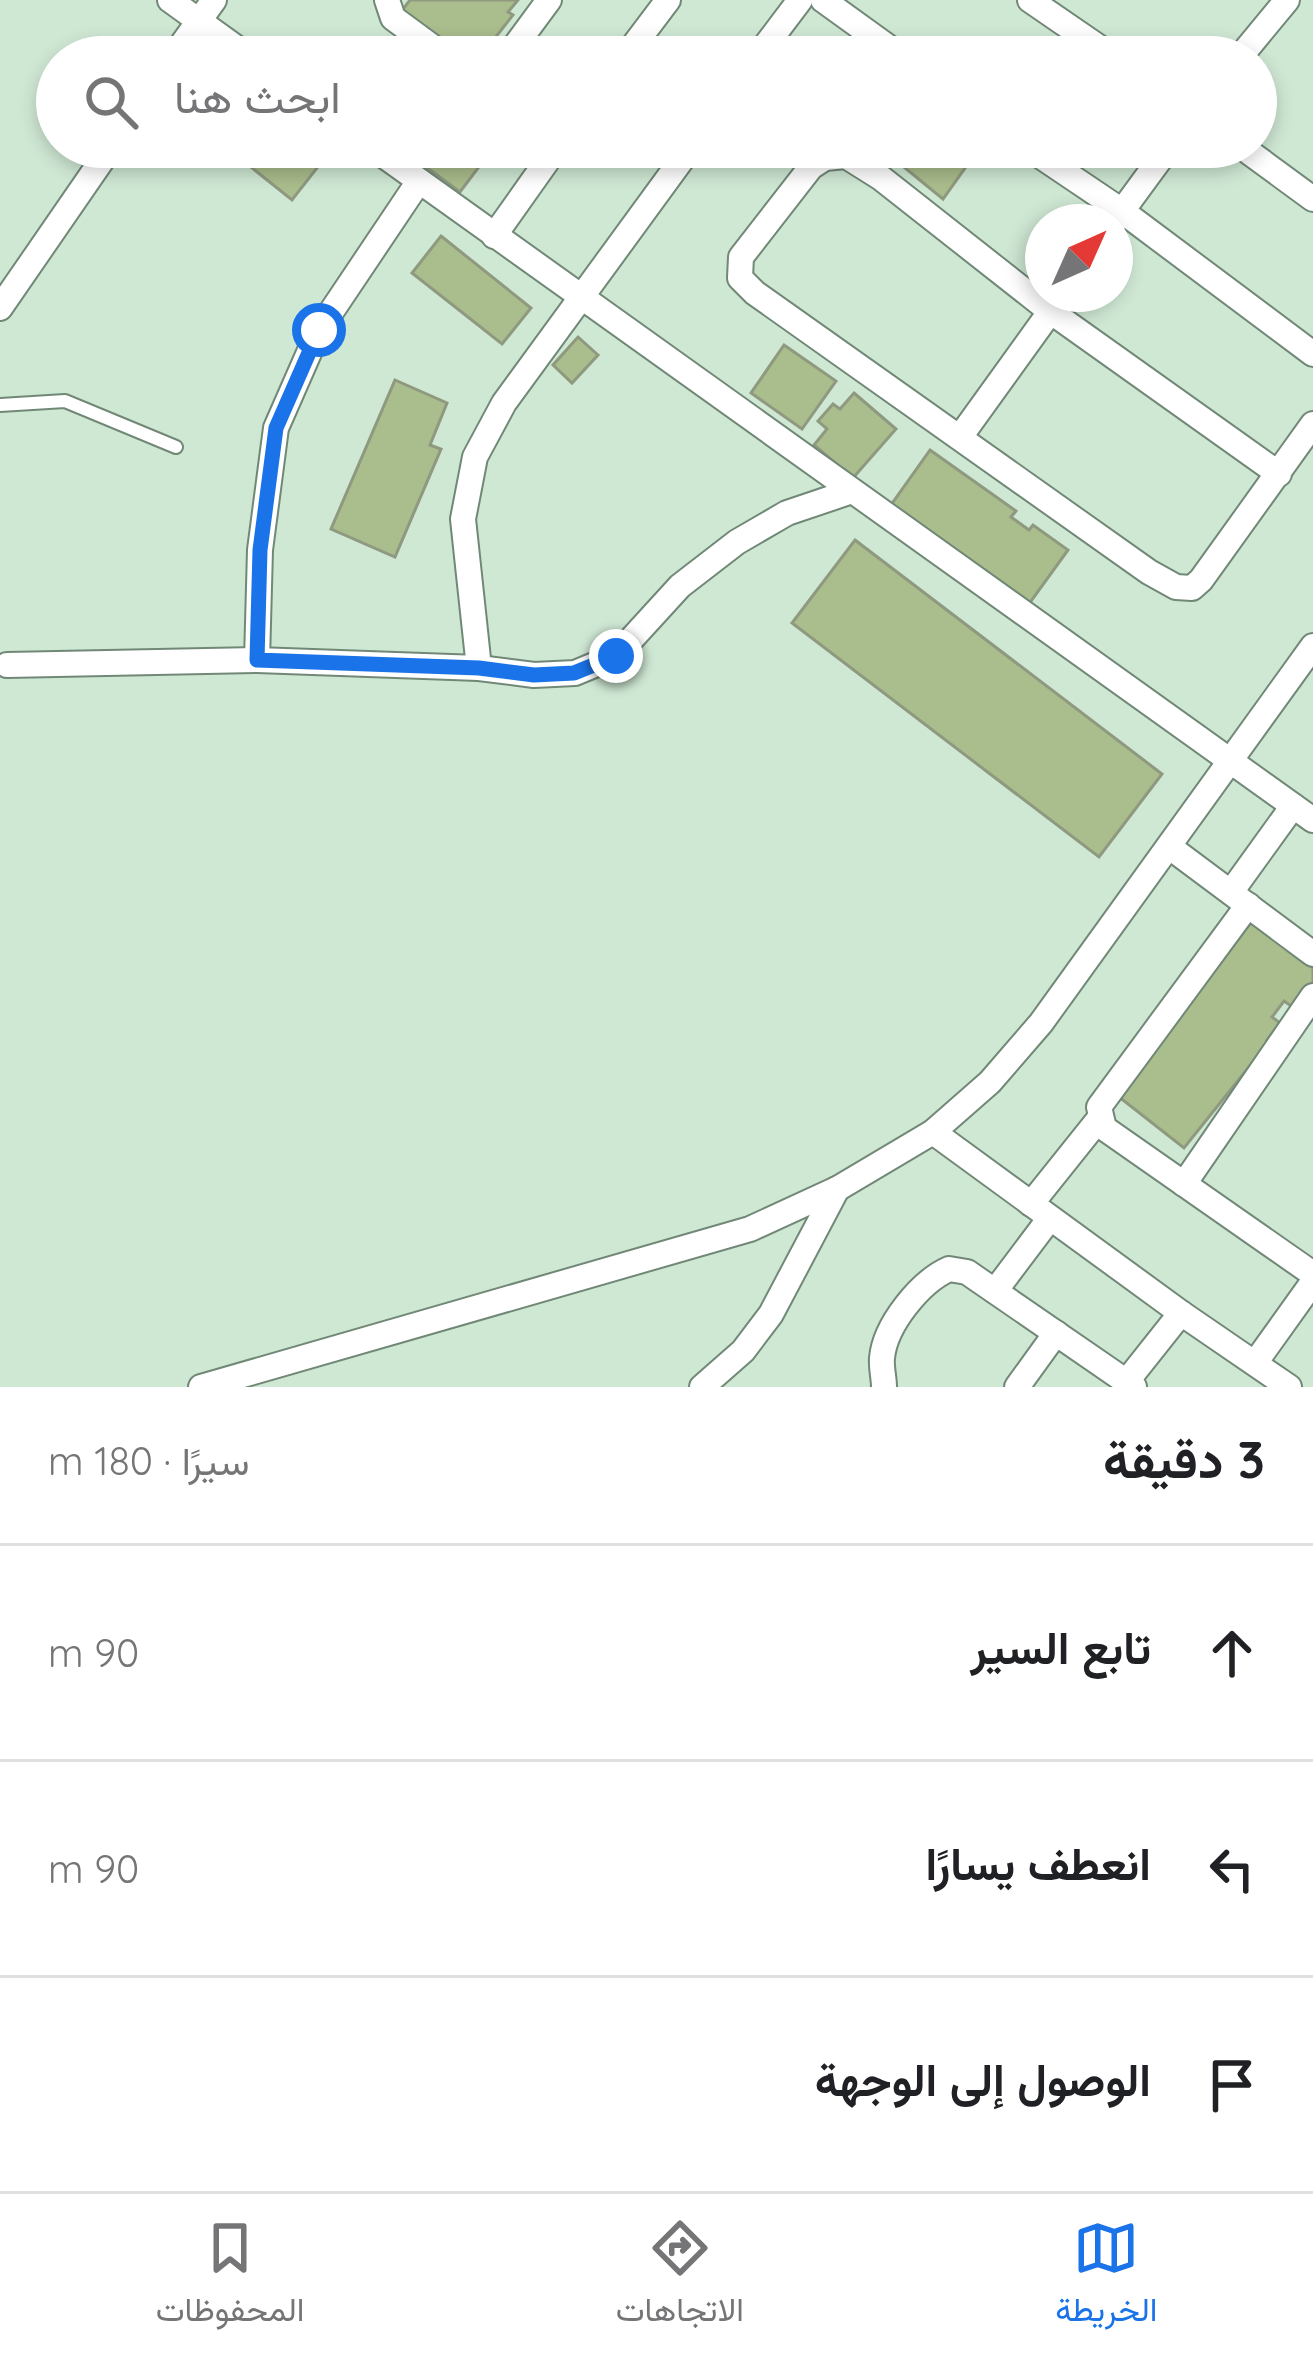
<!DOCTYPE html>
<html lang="ar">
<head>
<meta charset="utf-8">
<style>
  :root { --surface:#fff; --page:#f6f6f6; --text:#202124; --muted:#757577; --line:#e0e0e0; --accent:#1a73e8 }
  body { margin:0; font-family:Quicksand,Vazirmatn,sans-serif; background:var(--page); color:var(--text); direction:rtl }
  .compass { position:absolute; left:1025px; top:204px; width:108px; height:108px; border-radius:50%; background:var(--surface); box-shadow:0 6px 18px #0003; rotate:45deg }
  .stop { position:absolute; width:36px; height:36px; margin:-27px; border:9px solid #1a73e8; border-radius:50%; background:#fff }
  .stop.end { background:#1a73e8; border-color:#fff; box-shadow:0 3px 12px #0008 }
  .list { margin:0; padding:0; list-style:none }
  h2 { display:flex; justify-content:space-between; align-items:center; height:156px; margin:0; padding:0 48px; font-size:51px }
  h2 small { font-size:39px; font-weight:400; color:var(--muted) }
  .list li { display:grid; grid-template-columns:78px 1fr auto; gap:36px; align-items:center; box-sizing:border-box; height:216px; padding:0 48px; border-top:3px solid var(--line) }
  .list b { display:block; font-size:45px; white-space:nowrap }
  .list em { font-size:39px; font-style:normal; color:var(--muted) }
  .icon { flex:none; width:66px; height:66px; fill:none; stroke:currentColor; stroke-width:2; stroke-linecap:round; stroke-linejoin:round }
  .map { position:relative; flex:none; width:1313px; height:1387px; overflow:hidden; direction:ltr }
  .search { position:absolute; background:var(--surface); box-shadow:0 6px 18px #0003; left:36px; right:36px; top:36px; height:132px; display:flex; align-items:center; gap:30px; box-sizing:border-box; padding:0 42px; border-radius:66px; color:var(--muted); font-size:45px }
  .sheet { height:804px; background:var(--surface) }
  nav { display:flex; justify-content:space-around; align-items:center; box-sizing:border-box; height:168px; border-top:3px solid var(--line); background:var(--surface); font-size:33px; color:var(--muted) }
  nav a { display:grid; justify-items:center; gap:6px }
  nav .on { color:var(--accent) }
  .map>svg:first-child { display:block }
  .building { fill:#aabd8c; stroke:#8f9980; stroke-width:3 }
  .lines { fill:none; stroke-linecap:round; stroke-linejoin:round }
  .service-casing { stroke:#718877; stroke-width:16 }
  .minor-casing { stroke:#718877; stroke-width:28 }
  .service { stroke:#fff; stroke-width:12 }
  .minor { stroke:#fff; stroke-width:24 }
  .route { stroke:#1a73e8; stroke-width:15 }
</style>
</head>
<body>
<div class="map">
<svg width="1313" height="1387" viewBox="0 0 1313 1387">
  <rect width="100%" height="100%" fill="#cfe8d4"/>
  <!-- building -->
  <g class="building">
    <polygon points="410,0 518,0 508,12 513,15 480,57 454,57 399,14"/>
    <polygon points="226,147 309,147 324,159 292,200"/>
    <polygon points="399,147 494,147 460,192"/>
    <polygon points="918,147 980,147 943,199 905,168"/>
    <polygon points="441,236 531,308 502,344 412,273"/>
    <polygon points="578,337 598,355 572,383 553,365"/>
    <polygon points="784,345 836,381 802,429 751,393"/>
    <polygon points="395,380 447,403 430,445 441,449 395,557 331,529"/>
    <polygon points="854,393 896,429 853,478 814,445 827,429 818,421 833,404 840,409"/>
    <polygon points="930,450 1016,511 1011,517 1029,530 1033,525 1068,550 1029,604 891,505"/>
    <polygon points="855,540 1162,774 1099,857 792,623"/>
    <polygon points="1252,921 1313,968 1313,983 1294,1008 1284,1001 1272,1017 1280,1023 1267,1040 1269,1042 1184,1148 1119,1097"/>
  </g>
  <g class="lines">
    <!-- service casing -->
    <g class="service-casing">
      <polyline id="service" points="0,405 65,401 176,447"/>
    </g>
    <!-- minor casing -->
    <g class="minor-casing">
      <g id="minor">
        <polyline points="170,0 249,57"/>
        <polyline points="387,0 393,18 446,57"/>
        <polyline points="823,0 902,57"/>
        <polyline points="1030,0 1113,57"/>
        <polyline points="173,57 214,0"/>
        <polyline points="507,57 549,0"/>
        <polyline points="625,57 668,0"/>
        <polyline points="757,57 800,0"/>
        <polyline points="1240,57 1287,0"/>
        <polyline points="372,147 1313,820"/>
        <polyline points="1027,147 1122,211 1313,354"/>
        <polyline points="1242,147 1313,199"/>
        <polyline points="1114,222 1169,147"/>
        <polyline points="494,236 557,147"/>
        <polyline points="0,308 111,147"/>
        <polyline points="960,437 1063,294"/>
        <polyline points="1279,474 1050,311 881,178 846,156 825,158 811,167 741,257 740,278 755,293 1149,572 1176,587 1192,588 1201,580 1313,424"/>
        <polyline points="257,660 260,550 276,428 319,330 419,181"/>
        <polyline points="7,665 257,660 479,668 534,675 575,673 616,656 680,586 737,542 787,513 852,491"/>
        <polyline points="479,668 463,519 475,457 504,403 691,147"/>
        <polyline points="1171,848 1313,954"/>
        <polyline points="1231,892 1293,806"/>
        <polyline points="1248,905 1099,1107 1104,1128 1313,1274"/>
        <polyline points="933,1132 1181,1313 1289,1387"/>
        <polyline points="1184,1184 1313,996"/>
        <polyline points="1031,1204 1099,1119"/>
        <polyline points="995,1291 1050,1218"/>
        <polyline points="1255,1363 1313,1282"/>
        <polyline points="1127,1381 1181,1313"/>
        <polyline points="201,1387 750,1229 837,1189 933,1132 990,1082 1041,1023 1313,646"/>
        <polyline points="702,1387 743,1351 771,1314 837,1189"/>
        <path d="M884,1387C884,1378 881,1367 882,1358C885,1325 920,1282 949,1269L967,1272L1134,1387"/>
        <polyline points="1017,1387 1056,1333"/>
      </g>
    </g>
    <!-- service -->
    <use href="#service" class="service"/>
    <!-- minor -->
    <use href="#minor" class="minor"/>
  </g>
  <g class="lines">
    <!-- route -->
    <polyline class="route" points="319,330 276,428 260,550 257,660 479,668 534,675 574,673 616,656"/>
  </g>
</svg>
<svg class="compass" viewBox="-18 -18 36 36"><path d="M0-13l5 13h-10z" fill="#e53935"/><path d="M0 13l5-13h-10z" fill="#757577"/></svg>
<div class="stop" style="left:319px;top:330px"></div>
<div class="stop end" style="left:616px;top:656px"></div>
<div class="search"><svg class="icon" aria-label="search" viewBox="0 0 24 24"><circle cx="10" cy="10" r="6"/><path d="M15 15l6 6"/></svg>ابحث هنا</div>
</div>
<section class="sheet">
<h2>3 دقيقة<small>سيرًا · 180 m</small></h2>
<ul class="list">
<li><svg class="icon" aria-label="ahead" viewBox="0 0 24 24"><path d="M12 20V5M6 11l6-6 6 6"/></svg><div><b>تابع السير</b></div><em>90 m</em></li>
<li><svg class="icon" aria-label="left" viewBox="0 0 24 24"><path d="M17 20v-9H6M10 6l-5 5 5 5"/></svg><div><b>انعطف يسارًا</b></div><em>90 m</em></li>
<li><svg class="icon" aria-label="arrive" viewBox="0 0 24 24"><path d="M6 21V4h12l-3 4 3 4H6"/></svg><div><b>الوصول إلى الوجهة</b></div></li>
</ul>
</section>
<nav>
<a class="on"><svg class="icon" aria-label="map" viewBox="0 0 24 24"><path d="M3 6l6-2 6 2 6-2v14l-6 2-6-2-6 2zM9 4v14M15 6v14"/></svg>الخريطة</a>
<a><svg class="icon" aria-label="directions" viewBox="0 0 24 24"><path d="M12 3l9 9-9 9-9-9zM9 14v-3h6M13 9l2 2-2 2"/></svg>الاتجاهات</a>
<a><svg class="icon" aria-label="saved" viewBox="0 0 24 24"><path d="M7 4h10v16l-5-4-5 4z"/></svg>المحفوظات</a>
</nav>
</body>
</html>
